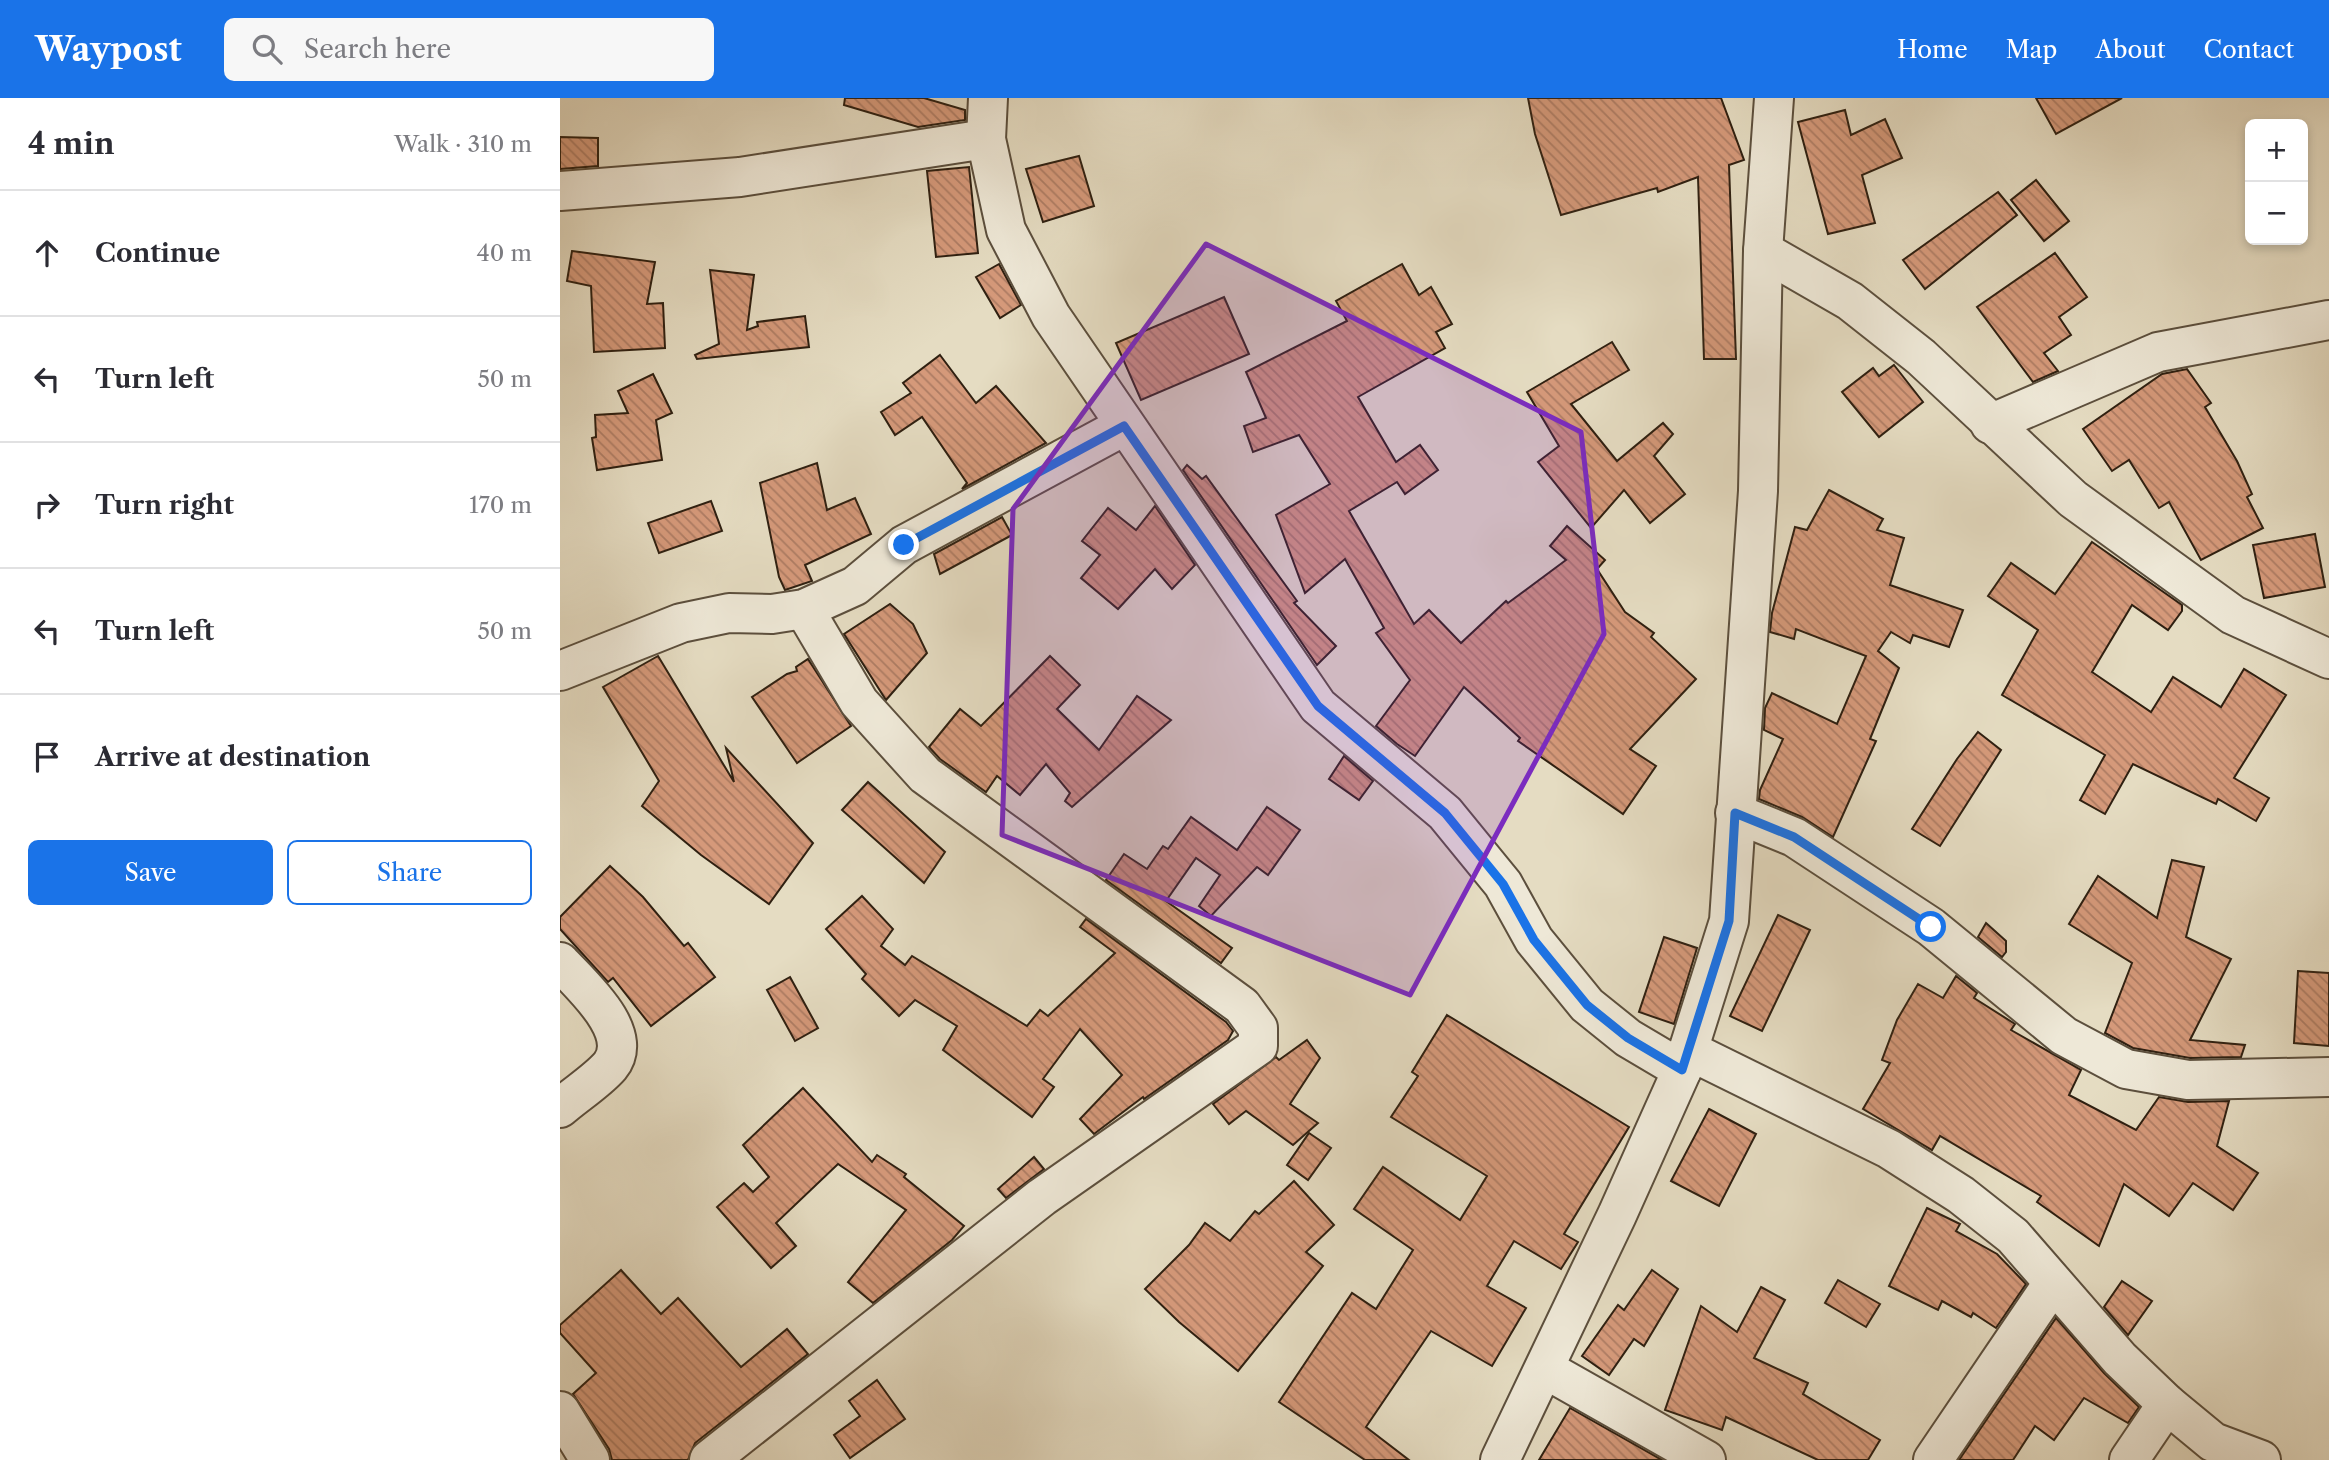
<!DOCTYPE html>
<html lang="en">
<head>
<meta charset="utf-8">
<style>
  :root { --surface:#fff; --page:#f7f7f7; --text:#2b2b33; --muted:#7c7c81; --line:#e1e1e2; --accent:#1a73e8 }
  body { margin:0; font-family:"Libre Caslon Text",serif; background:var(--page); color:var(--text) }
  .controls { position:absolute; right:21px; top:21px; display:grid; overflow:hidden; border-radius:10px; box-shadow:0 4px 10px #0003 }
  .controls button { width:63px; height:63px; display:grid; place-items:center; padding:0; border:0; border-bottom:2px solid var(--line); background:var(--surface); color:var(--text); font:35px sans-serif }
  .stop { position:absolute; width:21px; height:21px; margin:-16px; border:5px solid #1a73e8; border-radius:50%; background:#fff }
  .stop.end { background:#1a73e8; border-color:#fff; box-shadow:0 2px 7px #0008 }
  .list { margin:0; padding:0; list-style:none }
  h2 { display:flex; justify-content:space-between; align-items:center; height:91px; margin:0; padding:0 28px; font-size:30px }
  h2 small { font-size:23px; font-weight:400; color:var(--muted) }
  .list li { display:grid; grid-template-columns:46px 1fr auto; gap:21px; align-items:center; box-sizing:border-box; height:126px; padding:0 28px; border-top:2px solid var(--line) }
  .list b { display:block; font-size:26px; white-space:nowrap }
  .list em { font-size:23px; font-style:normal; color:var(--muted) }
  .actions { display:flex; gap:14px; padding:21px 28px }
  .actions a { flex:1; padding:16px 0; border:2px solid var(--accent); border-radius:10px; text-align:center; font-size:24px; color:var(--accent) }
  .actions .main { background:var(--accent); color:#fff }
  .icon { flex:none; width:38px; height:38px; fill:none; stroke:currentColor; stroke-width:2; stroke-linecap:round; stroke-linejoin:round }
  .map { position:relative; flex:none; width:1769px; height:1362px; overflow:hidden }
  header { display:flex; align-items:center; gap:42px; box-sizing:border-box; height:98px; padding:0 35px; background:var(--accent); color:#fff }
  header strong { font-size:33px }
  nav { display:flex; gap:38px; margin-inline-start:auto; font-size:24px }
  .search { width:490px; height:63px; background:var(--page); display:flex; align-items:center; gap:18px; box-sizing:border-box; padding:0 24px; border-radius:10px; color:var(--muted); font-size:26px }
  main { display:flex }
  aside { flex:1; background:var(--surface) }
  .map>svg:first-child { display:block }
  .building { fill:url(#building-back-hatch); stroke:#2f2011; stroke-width:2 }
  .lines { fill:none; stroke-linecap:round; stroke-linejoin:round }
  .minor-casing { stroke:#5c4f3d; stroke-width:42 }
  .minor { stroke:#eee8d7; stroke-width:38 }
  .route { stroke:#1a73e8; stroke-width:9 }
  .marked { fill:#7b2cbf; fill-opacity:0.2; stroke:#7b2cbf; stroke-width:5; stroke-linejoin:round }
</style>
</head>
<body>
<header>
<strong>Waypost</strong>
<div class="search"><svg class="icon" aria-label="search" viewBox="0 0 24 24"><circle cx="10" cy="10" r="6"/><path d="M15 15l6 6"/></svg>Search here</div>
<nav><a>Home</a><a>Map</a><a>About</a><a>Contact</a></nav>
</header>
<main>
<aside>
<h2>4 min<small>Walk · 310 m</small></h2>
<ul class="list">
<li><svg class="icon" aria-label="ahead" viewBox="0 0 24 24"><path d="M12 20V5M6 11l6-6 6 6"/></svg><div><b>Continue</b></div><em>40 m</em></li>
<li><svg class="icon" aria-label="left" viewBox="0 0 24 24"><path d="M17 20v-9H6M10 6l-5 5 5 5"/></svg><div><b>Turn left</b></div><em>50 m</em></li>
<li><svg class="icon" aria-label="right" viewBox="0 0 24 24"><path d="M7 20v-9h11M14 6l5 5-5 5"/></svg><div><b>Turn right</b></div><em>170 m</em></li>
<li><svg class="icon" aria-label="left" viewBox="0 0 24 24"><path d="M17 20v-9H6M10 6l-5 5 5 5"/></svg><div><b>Turn left</b></div><em>50 m</em></li>
<li><svg class="icon" aria-label="arrive" viewBox="0 0 24 24"><path d="M6 21V4h12l-3 4 3 4H6"/></svg><div><b>Arrive at destination</b></div></li>
</ul>
<div class="actions"><a class="main">Save</a><a>Share</a></div>
</aside>
<div class="map">
<svg width="1769" height="1362" viewBox="0 0 1769 1362">
  <defs>
    <pattern id="building-back-hatch" width="6" height="6" patternUnits="userSpaceOnUse" patternTransform="scale(1.75)"><rect width="6" height="6" fill="#d5997a"/><path d="M-1 5l2 2M0 0l6 6M5-1l2 2" fill="none" stroke="#ad7c63"/></pattern>
  </defs>
  <rect width="100%" height="100%" fill="#e5dcc2"/>
  <filter id="stains"><feTurbulence type="fractalNoise" baseFrequency=".00286" numOctaves="4"/><feColorMatrix values="0 0 0 0 .2 0 0 0 0 .09 0 0 0 0 .02 0 0 0 .5 -.17"/></filter>
  <radialGradient id="worn" r=".72"><stop offset=".6" stop-color="#630" stop-opacity="0"/><stop offset="1" stop-color="#630" stop-opacity=".3"/></radialGradient>
  <!-- building -->
  <g class="building">
    <polygon points="285,0 364,0 405,12 405,22 358,29 284,7"/>
    <polygon points="968,0 1161,0 1184,62 1169,67 1176,261 1144,261 1138,79 1098,94 1097,90 1001,117 975,36"/>
    <polygon points="1476,0 1562,0 1496,36"/>
    <polygon points="1285,12 1291,37 1325,21 1342,60 1302,77 1315,125 1268,136 1238,24"/>
    <polygon points="0,39 38,40 38,68 0,71"/>
    <polygon points="519,58 534,108 483,124 466,71"/>
    <polygon points="409,69 418,155 376,159 367,73"/>
    <polygon points="1476,82 1509,123 1484,143 1451,102"/>
    <polygon points="1438,94 1457,117 1365,191 1343,162"/>
    <polygon points="12,153 95,164 87,206 103,205 105,250 34,254 31,188 7,183"/>
    <polygon points="1495,155 1527,199 1499,219 1511,237 1484,255 1498,273 1473,284 1417,209"/>
    <polygon points="439,166 461,207 440,220 416,179"/>
    <polygon points="842,166 859,197 871,189 892,226 876,234 885,250 798,299 836,364 860,347 878,372 845,396 837,384 789,413 854,526 869,512 901,545 946,503 948,505 1006,462 990,448 1007,428 1045,462 1037,471 1065,514 1094,535 1091,539 1136,581 1070,651 1096,668 1063,716 958,643 960,640 904,589 855,658 837,646 816,628 850,582 816,535 824,530 785,461 745,495 716,417 770,386 739,337 693,354 684,328 706,320 686,274 787,223 776,203"/>
    <polygon points="150,172 194,177 187,232 198,228 197,224 245,218 249,249 137,261 135,257 159,246"/>
    <polygon points="664,199 689,256 581,302 556,245"/>
    <polygon points="1052,244 1069,272 1011,306 1057,363 1103,325 1113,336 1094,358 1125,396 1090,425 1064,392 1031,430 978,364 999,348 967,294"/>
    <polygon points="380,257 416,305 436,288 486,345 402,391 407,385 362,319 335,337 321,314 351,295 343,285"/>
    <polygon points="1334,267 1363,304 1319,339 1282,294 1313,270 1319,278"/>
    <polygon points="1627,271 1651,305 1645,309 1677,363 1692,396 1687,399 1703,430 1641,462 1609,404 1599,410 1569,362 1552,373 1523,331 1602,276"/>
    <polygon points="93,276 112,315 96,322 102,362 37,372 32,340 36,339 35,317 68,315 58,293"/>
    <polygon points="257,365 267,412 295,400 311,436 245,467 252,483 225,492 219,479 200,385"/>
    <polygon points="627,367 642,381 646,378 737,503 734,505 776,548 757,567 623,372"/>
    <polygon points="1269,392 1323,421 1317,432 1344,440 1330,487 1403,512 1389,549 1353,537 1350,545 1331,534 1318,553 1339,570 1310,641 1316,643 1273,739 1242,719 1199,701 1200,692 1223,641 1204,632 1205,610 1212,595 1277,626 1306,558 1236,531 1234,541 1210,534 1212,515 1235,429 1247,432"/>
    <polygon points="151,403 162,433 99,455 88,425"/>
    <polygon points="595,408 635,467 612,491 595,471 558,511 521,480 540,457 522,443 548,410 576,432"/>
    <polygon points="442,419 452,437 380,476 374,456"/>
    <polygon points="1755,436 1765,489 1704,500 1693,447"/>
    <polygon points="1532,444 1622,507 1622,513 1608,532 1572,507 1532,574 1591,614 1613,579 1661,609 1684,571 1726,597 1674,680 1709,700 1696,723 1658,701 1656,706 1573,666 1545,716 1520,702 1545,657 1442,597 1478,532 1428,498 1451,465 1495,496"/>
    <polygon points="330,506 353,526 367,555 326,602 284,536"/>
    <polygon points="98,558 174,684 166,650 253,745 209,806 141,757 82,708 99,683 43,589"/>
    <polygon points="490,558 520,587 497,611 539,652 577,598 611,622 512,709 505,703 510,695 486,666 460,697 437,678 426,694 380,661 369,649 400,611 421,628"/>
    <polygon points="248,561 291,628 237,665 192,599 227,576 237,573 236,569"/>
    <polygon points="1418,634 1441,652 1380,748 1352,731 1397,661"/>
    <polygon points="784,658 813,683 799,702 769,681"/>
    <polygon points="308,684 385,754 364,785 282,712"/>
    <polygon points="707,709 740,732 708,777 697,769 651,818 639,808 660,777 636,760 606,803 672,850 661,865 546,782 564,756 587,771 603,748 608,751 631,719 677,752"/>
    <polygon points="1612,762 1644,769 1626,839 1671,861 1630,942 1685,947 1681,959 1630,960 1573,950 1545,935 1572,865 1509,826 1538,778 1597,820"/>
    <polygon points="50,768 83,799 124,848 128,845 155,879 91,928 53,880 48,884 0,831 0,819"/>
    <polygon points="302,798 333,831 321,848 345,867 352,858 467,928 480,912 488,918 555,855 520,829 526,821 666,924 673,933 668,942 584,1001 583,999 534,1036 520,1021 562,977 520,931 483,981 494,989 472,1019 383,952 397,928 355,902 339,918 302,881 306,876 266,831"/>
    <polygon points="1218,817 1250,832 1202,933 1170,918"/>
    <polygon points="1426,825 1446,843 1446,854 1442,859 1418,839"/>
    <polygon points="1104,839 1137,850 1114,926 1079,914"/>
    <polygon points="1738,873 1769,875 1769,948 1734,945"/>
    <polygon points="1396,878 1417,895 1414,900 1455,926 1451,932 1521,972 1509,997 1576,1032 1599,999 1628,1004 1669,1003 1657,1048 1698,1075 1673,1112 1633,1085 1609,1118 1564,1086 1539,1148 1477,1104 1481,1098 1380,1038 1372,1052 1303,1011 1330,965 1322,962 1337,922 1358,886 1383,900"/>
    <polygon points="230,879 258,930 235,943 207,892"/>
    <polygon points="887,917 1069,1029 1004,1136 1018,1144 1001,1171 954,1143 927,1188 966,1210 932,1268 871,1233 806,1329 849,1362 805,1362 719,1304 792,1195 816,1211 853,1152 794,1111 823,1069 900,1122 927,1078 831,1019 858,978 852,974"/>
    <polygon points="747,942 760,960 730,1006 758,1025 733,1047 686,1013 669,1026 653,1006 716,959 719,962"/>
    <polygon points="243,990 312,1064 317,1057 346,1076 344,1079 404,1128 392,1142 313,1205 288,1184 346,1112 278,1066 216,1125 236,1148 211,1170 157,1109 184,1085 193,1094 209,1079 183,1047"/>
    <polygon points="1149,1011 1196,1036 1159,1108 1111,1083"/>
    <polygon points="749,1035 771,1050 748,1082 727,1067"/>
    <polygon points="474,1059 484,1071 446,1100 438,1091"/>
    <polygon points="734,1083 774,1127 746,1154 763,1168 678,1273 619,1224 585,1191 629,1147 645,1125 670,1143 695,1113 699,1116"/>
    <polygon points="1367,1110 1400,1126 1396,1133 1437,1156 1466,1186 1436,1230 1413,1215 1411,1219 1382,1203 1378,1212 1329,1188"/>
    <polygon points="61,1172 101,1216 118,1200 181,1269 227,1231 248,1256 135,1345 128,1362 52,1362 49,1351 13,1296 36,1275 0,1235 0,1227"/>
    <polygon points="1092,1172 1118,1191 1084,1248 1074,1241 1049,1277 1022,1258 1058,1207 1064,1212"/>
    <polygon points="1278,1182 1320,1206 1306,1229 1265,1205"/>
    <polygon points="1562,1183 1592,1203 1568,1237 1544,1209"/>
    <polygon points="1201,1189 1225,1202 1194,1260 1248,1285 1243,1296 1320,1342 1308,1362 1258,1362 1166,1319 1162,1332 1105,1312 1141,1208 1177,1234"/>
    <polygon points="1496,1220 1544,1275 1579,1309 1568,1325 1524,1300 1494,1342 1475,1328 1453,1362 1399,1362"/>
    <polygon points="317,1282 345,1321 290,1360 274,1337 300,1318 289,1303"/>
    <polygon points="1010,1310 1102,1362 979,1362"/>
  </g>
  <g class="lines">
    <!-- minor casing -->
    <g class="minor-casing">
      <g id="minor">
        <polyline points="428,0 426,41 446,132 491,218 758,608 885,715 943,786 974,842 1027,907 1068,940 1122,972"/>
        <polyline points="0,93 180,79 426,41"/>
        <polyline points="1203,153 1290,203 1361,259 1513,401 1673,517 1769,561"/>
        <polyline points="1430,326 1598,254 1769,222"/>
        <polyline points="0,573 121,525 169,515 212,516 244,511 295,488 344,447 564,328"/>
        <polyline points="1175,715 1234,739 1371,829 1504,938 1566,971 1628,982 1769,979"/>
        <path d="M0,864C20,886 77,935 50,968C37,983 16,996 0,1010"/>
        <polyline points="1130,953 1329,1051 1401,1097 1453,1138 1560,1261 1607,1306 1653,1344 1701,1362"/>
        <polyline points="985,1271 1146,1362"/>
        <polyline points="0,1313 30,1362"/>
        <polyline points="149,1362 482,1099 698,948 698,930 682,908 365,677 299,604 244,511"/>
        <polyline points="940,1362 1057,1117 1122,972 1169,823 1198,393 1203,153 1214,0"/>
        <polyline points="1373,1362 1493,1185"/>
        <polyline points="1569,1362 1607,1306"/>
      </g>
    </g>
    <!-- minor -->
    <use href="#minor" class="minor"/>
  </g>
  <g class="lines">
    <!-- route -->
    <polyline class="route" points="344,447 564,328 758,608 885,715 943,786 974,842 1027,907 1068,940 1122,972 1169,823 1175,715 1234,739 1371,829"/>
  </g>
  <!-- marked area -->
  <path class="marked" d="M646,146L1021,334L1044,536L850,897L442,737L453,411Z"/>
  <rect width="100%" height="100%" filter="url(#stains)"/>
  <rect width="100%" height="100%" fill="url(#worn)"/>
</svg>
<div class="controls">
<button>+</button>
<button>−</button>
</div>
<div class="stop" style="left:1371px;top:829px"></div>
<div class="stop end" style="left:344px;top:447px"></div>
</div>
</main>
</body>
</html>
